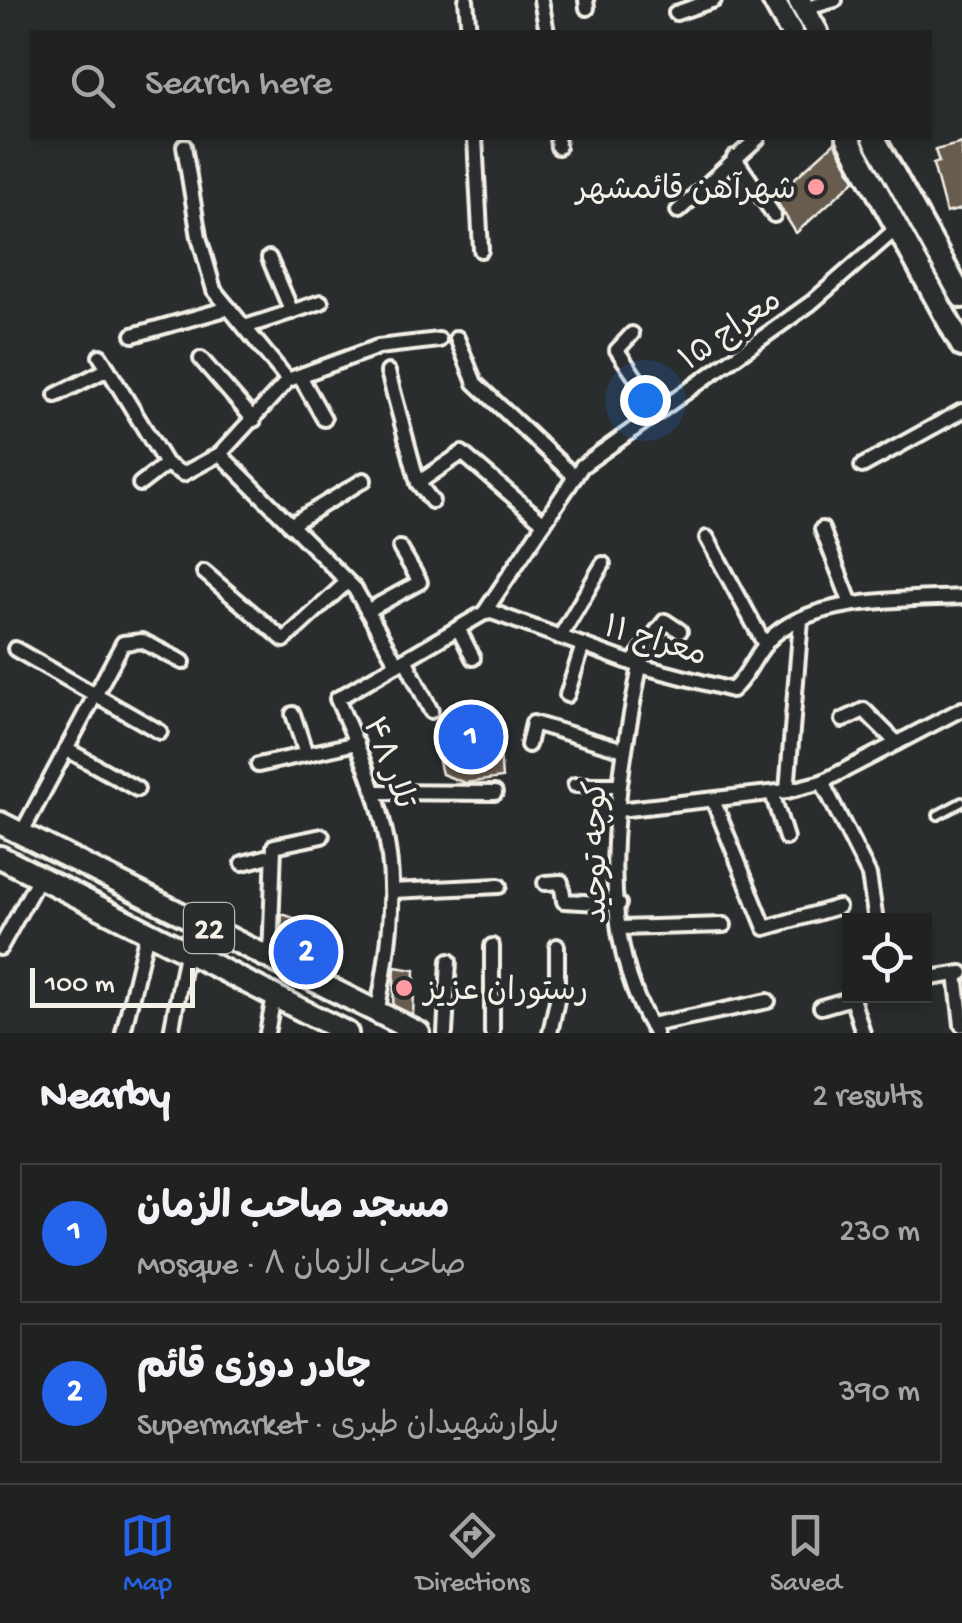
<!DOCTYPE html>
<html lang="en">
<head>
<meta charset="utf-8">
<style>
  :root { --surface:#202222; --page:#2d2f2f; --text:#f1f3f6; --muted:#a2a4a5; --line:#3d3f40; --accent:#2563eb }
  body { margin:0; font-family:"Gochi Hand","Playpen Sans Arabic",sans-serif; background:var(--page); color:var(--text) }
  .controls { position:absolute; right:30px; bottom:30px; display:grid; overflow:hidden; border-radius:0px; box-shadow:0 5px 15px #0003 }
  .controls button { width:90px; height:90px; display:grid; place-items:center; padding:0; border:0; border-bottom:2px solid var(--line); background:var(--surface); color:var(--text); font:50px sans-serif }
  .scale { position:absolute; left:30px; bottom:25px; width:165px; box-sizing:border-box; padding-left:10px; border:5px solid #f4f1e8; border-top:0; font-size:28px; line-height:35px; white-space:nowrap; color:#f4f1e8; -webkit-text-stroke:8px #2a2d2e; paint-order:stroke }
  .you { position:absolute; left:645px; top:400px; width:35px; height:35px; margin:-25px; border:8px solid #fff; border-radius:50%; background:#1a73e8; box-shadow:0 0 0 15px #1a73e833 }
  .badge { display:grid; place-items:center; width:65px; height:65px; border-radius:50%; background:var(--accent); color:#fff; font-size:32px; font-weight:700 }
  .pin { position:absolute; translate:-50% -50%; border:5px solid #fff; box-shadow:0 2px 10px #0006 }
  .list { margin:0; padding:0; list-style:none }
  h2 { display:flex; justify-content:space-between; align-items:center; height:130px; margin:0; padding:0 40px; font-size:42px }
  h2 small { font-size:32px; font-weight:400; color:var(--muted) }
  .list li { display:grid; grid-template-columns:65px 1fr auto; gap:30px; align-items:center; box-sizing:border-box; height:140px; margin:0 20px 20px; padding:0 20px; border:2px solid var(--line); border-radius:0px }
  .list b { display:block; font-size:38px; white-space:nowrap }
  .list p { margin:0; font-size:32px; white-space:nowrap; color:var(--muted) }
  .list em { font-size:32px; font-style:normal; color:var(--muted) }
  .icon { flex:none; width:55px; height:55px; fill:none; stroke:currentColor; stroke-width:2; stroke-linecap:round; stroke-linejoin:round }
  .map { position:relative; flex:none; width:962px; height:1033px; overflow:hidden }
  .search { position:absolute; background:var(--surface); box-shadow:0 5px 15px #0003; left:30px; right:30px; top:30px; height:110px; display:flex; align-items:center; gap:25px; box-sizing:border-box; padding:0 35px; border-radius:0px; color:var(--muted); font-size:38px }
  .sheet { height:450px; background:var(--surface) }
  nav { display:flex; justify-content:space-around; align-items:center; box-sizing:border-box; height:140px; border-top:2px solid var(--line); background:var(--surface); font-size:28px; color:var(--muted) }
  nav a { display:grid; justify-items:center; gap:5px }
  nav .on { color:var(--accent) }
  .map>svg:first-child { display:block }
  .building { fill:#685b4f; stroke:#f4f1e8; stroke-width:2.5 }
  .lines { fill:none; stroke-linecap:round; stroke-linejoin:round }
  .service-casing { stroke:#f4f1e8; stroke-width:14 }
  .minor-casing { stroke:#f4f1e8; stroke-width:20 }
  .trunk-casing { stroke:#f4f1e8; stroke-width:28 }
  .service { stroke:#2a2d2e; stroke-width:6 }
  .minor { stroke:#2a2d2e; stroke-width:12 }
  .trunk { stroke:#2a2d2e; stroke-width:20 }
  .poi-dot { fill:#ff9aa2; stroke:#2a2d2e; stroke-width:4 }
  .labels { text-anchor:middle; stroke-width:8; stroke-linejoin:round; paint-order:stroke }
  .shield { fill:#2a2d2e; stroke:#b7b6b0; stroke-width:2.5 }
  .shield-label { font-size:30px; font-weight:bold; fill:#f4f1e8 }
  .poi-label { font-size:32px; fill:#f4f1e8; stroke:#2a2d2e; text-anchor:end }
  .street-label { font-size:32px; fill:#f4f1e8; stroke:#2a2d2e }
</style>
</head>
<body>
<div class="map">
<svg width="962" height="1033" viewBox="0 0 962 1033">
  <rect width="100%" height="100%" fill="#2a2d2e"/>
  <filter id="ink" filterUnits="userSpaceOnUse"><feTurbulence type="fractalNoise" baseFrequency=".01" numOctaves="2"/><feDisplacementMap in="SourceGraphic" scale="20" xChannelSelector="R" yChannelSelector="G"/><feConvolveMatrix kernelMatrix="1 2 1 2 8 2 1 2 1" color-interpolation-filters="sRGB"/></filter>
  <g filter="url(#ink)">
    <!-- building -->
    <g class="building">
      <polygon points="835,142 855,180 796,233 774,197"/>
      <polygon points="962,143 962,209 946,213 933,164 939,162 935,150"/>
      <polygon points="481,708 498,725 502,778 465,783 442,774 436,749 450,726"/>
      <polygon points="282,914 306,922 302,959 280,948"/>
      <polygon points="395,967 415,970 413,1015 393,1005"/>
    </g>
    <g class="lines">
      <!-- service casing -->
      <g class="service-casing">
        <polyline id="service" points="938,815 962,802"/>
      </g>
      <!-- minor casing -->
      <g class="minor-casing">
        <g id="minor">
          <polyline points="466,0 469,32"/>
          <polyline points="541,0 547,32"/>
          <polyline points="586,0 587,8"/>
          <polyline points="804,9 835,0"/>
          <polyline points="676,13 714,0"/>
          <polyline points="475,138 481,250"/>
          <polyline points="557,138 558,147"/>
          <polyline points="184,146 199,237 214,290 288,380"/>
          <polyline points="734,157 774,215"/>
          <polyline points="678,211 758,138"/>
          <polyline points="269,258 292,312"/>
          <polyline points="245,327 321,302"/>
          <polyline points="632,334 617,350 659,412"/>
          <polyline points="133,335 229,308"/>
          <polyline points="457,338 475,383 575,477"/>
          <polyline points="100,356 166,464 183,474 220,454 288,380 378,347 439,340"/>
          <polyline points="201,359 254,420"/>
          <polyline points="388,372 418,483 462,453 544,523"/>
          <polyline points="300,376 324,419"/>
          <polyline points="56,395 108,369"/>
          <polyline points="220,454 355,589 397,664"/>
          <polyline points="862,466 962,411"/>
          <polyline points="418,483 432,501"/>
          <polyline points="140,484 166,464"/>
          <polyline points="290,525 364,480"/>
          <polyline points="822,529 851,604"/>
          <polyline points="707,538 765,645"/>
          <polyline points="204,572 284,640 347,582"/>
          <polyline points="367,611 420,582 400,548"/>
          <path d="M484,613L492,612L640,666L732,690C749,676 756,650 774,635C817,597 907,600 962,597"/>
          <polyline points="458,628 473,658"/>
          <polyline points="560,637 603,564"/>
          <polyline points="15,649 160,732"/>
          <polyline points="405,659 431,711"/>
          <polyline points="632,663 665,621 680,631"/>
          <path d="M640,666C618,782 589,926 655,1033"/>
          <polyline points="567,695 583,645"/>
          <polyline points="293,714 306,754"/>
          <polyline points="843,720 864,710 897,743"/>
          <polyline points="528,745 533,723 624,750"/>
          <polyline points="66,749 137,789"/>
          <polyline points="258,765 357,743"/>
          <polyline points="822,782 962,709"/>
          <polyline points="575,785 619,785"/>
          <polyline points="787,791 801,620"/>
          <polyline points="376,792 495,793"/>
          <polyline points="772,793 786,838"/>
          <polyline points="713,800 765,928 838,907"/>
          <polyline points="618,810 787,791 822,782 869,875 876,921"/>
          <polyline points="21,834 123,643 142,641 183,662"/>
          <polyline points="243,863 273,855"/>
          <polyline points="545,883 561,882 564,901 619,904"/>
          <polyline points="392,891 499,886"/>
          <polyline points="620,928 724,925"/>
          <polyline points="492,946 492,1033"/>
          <polyline points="0,948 40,876"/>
          <polyline points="270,959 274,846 322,836"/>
          <polyline points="956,974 962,1025"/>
          <polyline points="924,979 962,973"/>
          <polyline points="821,1007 852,998 863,1033"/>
          <path d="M377,1013C404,876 394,825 337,699L484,613L582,466L811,303L897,228"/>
          <polyline points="651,1025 768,1001"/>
          <polyline points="123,1033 147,933"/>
          <polyline points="171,1033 186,953"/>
          <polyline points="267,1033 274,997"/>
          <polyline points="445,1033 449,961"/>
          <polyline points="550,1033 557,1000 557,946"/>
        </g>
      </g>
      <!-- trunk casing -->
      <g class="trunk-casing">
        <g id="trunk">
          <polyline points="773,0 791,32"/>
          <polyline points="799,0 817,32"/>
          <polyline points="848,138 962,346"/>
          <polyline points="874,138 962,297"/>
          <polyline points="0,823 419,1033"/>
          <polyline points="0,857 347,1033"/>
        </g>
      </g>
      <!-- service -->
      <use href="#service" class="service"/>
      <!-- minor -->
      <use href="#minor" class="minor"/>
      <!-- trunk -->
      <use href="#trunk" class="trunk"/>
    </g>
  </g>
  <!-- markers -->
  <g class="poi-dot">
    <circle cx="816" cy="187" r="10"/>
    <circle cx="404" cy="988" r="10"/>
  </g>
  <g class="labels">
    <!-- shield labels -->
    <rect class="shield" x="184" y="903" width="50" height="50" rx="8"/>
    <g class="shield-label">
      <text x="209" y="938">22</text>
    </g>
    <!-- poi labels -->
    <g class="poi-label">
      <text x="796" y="198">شهرآهن قائمشهر</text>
      <text x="424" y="999" text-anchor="start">رستوران عزیز</text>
    </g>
    <!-- street labels -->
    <g class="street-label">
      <text transform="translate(729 328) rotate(-35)" y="11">معراج ۱۵</text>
      <text transform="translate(656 639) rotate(17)" y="11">معراج ۱۱</text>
      <text transform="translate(391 762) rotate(69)" y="11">تلار ۴۸</text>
      <text transform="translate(594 852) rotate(-90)" y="11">کوچه توحید</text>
    </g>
  </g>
</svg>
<div class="controls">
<button><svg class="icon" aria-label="locate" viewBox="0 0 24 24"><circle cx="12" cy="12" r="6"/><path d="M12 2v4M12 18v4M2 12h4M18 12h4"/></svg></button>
</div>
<div class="scale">100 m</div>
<div class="you"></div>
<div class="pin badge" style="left:471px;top:737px">1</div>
<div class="pin badge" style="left:306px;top:952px">2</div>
<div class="search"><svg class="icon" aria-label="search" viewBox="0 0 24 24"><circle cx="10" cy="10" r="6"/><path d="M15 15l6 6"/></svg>Search here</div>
</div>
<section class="sheet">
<h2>Nearby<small>2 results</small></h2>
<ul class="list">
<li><span class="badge">1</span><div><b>مسجد صاحب الزمان</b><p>Mosque · صاحب الزمان ۸</p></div><em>230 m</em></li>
<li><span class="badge">2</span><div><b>چادر دوزی قائم</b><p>Supermarket · بلوارشهیدان طبری</p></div><em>390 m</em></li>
</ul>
</section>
<nav>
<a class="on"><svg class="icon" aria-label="map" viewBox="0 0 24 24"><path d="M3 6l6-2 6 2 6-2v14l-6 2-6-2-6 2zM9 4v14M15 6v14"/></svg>Map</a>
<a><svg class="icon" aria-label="directions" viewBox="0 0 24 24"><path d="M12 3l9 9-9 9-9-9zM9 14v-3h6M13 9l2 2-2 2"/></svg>Directions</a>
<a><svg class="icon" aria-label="saved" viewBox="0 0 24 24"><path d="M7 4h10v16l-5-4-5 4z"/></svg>Saved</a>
</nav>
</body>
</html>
